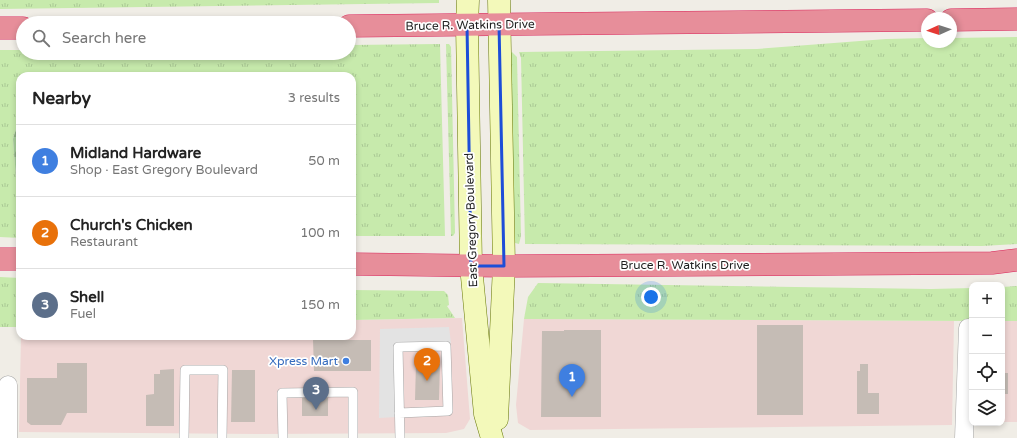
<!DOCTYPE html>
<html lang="en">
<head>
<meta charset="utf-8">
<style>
  :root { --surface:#fff; --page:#f2f2f2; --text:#222; --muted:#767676; --line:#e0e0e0; --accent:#0b8043 }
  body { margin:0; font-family:"Varela Round",sans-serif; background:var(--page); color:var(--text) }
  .controls { position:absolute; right:12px; bottom:12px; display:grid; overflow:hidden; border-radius:8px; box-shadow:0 2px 6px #0003 }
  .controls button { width:36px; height:36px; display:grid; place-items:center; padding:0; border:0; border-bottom:1px solid var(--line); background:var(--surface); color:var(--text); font:20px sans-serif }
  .compass { position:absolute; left:921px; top:12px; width:36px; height:36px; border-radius:50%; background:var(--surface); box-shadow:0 2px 6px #0003; rotate:267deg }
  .you { position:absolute; left:651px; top:297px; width:14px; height:14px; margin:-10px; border:3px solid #fff; border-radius:50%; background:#1a73e8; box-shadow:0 0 0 6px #1a73e833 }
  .badge { display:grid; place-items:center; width:26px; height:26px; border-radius:50%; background:var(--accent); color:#fff; font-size:13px; font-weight:700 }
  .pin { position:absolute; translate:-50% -33px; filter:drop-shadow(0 1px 2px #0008) }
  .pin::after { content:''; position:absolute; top:21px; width:14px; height:12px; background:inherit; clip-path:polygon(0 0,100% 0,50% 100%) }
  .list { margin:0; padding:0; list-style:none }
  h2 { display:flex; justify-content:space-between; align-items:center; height:52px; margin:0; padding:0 16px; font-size:17px }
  h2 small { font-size:13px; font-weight:400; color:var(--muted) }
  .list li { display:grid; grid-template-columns:26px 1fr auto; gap:12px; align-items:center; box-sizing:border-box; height:72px; padding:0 16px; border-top:1px solid var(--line) }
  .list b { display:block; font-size:15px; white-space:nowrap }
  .list p { margin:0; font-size:13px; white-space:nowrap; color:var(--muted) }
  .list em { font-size:13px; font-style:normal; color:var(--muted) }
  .icon { flex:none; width:22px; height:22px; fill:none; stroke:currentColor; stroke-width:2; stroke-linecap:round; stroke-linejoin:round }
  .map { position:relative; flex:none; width:1017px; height:438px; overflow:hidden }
  .search { position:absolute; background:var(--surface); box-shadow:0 2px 6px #0003; left:16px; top:16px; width:340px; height:44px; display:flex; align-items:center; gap:10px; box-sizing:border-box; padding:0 14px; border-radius:22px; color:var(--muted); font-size:15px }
  .panel { position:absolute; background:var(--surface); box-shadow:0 2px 6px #0003; left:16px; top:72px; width:340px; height:268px; border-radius:12px }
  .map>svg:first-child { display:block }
  .commercial { fill:#f0d7d5 }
  .grass { fill:url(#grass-tufts) }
  .forest { fill:url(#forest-firs) }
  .parking { fill:#e3e3e3 }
  .building { fill:#c5bcb5 }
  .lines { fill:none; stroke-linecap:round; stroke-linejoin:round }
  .lane-casing { stroke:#a6a6a6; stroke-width:10 }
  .street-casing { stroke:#a6a6a6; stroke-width:19 }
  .secondary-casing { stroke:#667705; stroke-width:23 }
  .highway-casing { stroke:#da265c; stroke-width:23 }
  .lane { stroke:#fff; stroke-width:9 }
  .street { stroke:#fff; stroke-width:18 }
  .secondary { stroke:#f3f9ba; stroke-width:22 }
  .highway { stroke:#e78e9a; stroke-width:22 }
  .marked { fill:none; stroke:#1d4ed8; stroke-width:3; stroke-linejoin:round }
  .shop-dot { fill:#3f7fe0; stroke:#fff; stroke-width:1.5 }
  .labels { text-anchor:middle; stroke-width:3.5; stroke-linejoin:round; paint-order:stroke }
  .street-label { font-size:12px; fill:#1f1f1f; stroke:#fff }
  .shop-label { font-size:12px; fill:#366cbe; stroke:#fff; text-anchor:end }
</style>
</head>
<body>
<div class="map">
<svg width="1017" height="438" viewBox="0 0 1017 438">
  <defs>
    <pattern id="grass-tufts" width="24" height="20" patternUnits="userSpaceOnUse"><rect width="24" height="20" fill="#c7eaac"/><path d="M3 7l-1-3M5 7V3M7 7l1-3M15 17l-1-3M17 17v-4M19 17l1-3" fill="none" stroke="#aac894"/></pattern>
    <pattern id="forest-firs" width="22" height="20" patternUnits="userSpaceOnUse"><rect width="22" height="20" fill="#a8cf9b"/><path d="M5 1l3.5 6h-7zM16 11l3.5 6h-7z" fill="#90b185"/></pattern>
  </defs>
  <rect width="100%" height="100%" fill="#f0ede6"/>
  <!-- commercial -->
  <g class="commercial">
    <polygon points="462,318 470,419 464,429 446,433 262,434 19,432 21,336 352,336 352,320"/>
    <polygon points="524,319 954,321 952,425 530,430 518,423 516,405"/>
    <rect x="1002" y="321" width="15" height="101"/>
  </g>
  <!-- grass -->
  <g class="grass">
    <polygon points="0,0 439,0 439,3 0,9"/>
    <polygon points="1017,37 1017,244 982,246 525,244 521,58 519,52 757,49 886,39 927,38 927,42 951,42 951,38"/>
    <polygon points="440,44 445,236 352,236 352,76 202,76 194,75 188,76 20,76 20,84 19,85 16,98 18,122 13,139 18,203 20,214 20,238 0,237 0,50 23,50 23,53 349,53 349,45"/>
    <polygon points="446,44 449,44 451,47 455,233 453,236 451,236"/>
    <polygon points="512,52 517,57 521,236 519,244 515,243 515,242 510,54"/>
    <polygon points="0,277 20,278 20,327 0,327"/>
    <polygon points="538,283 931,289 972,288 972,321 524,319 528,297"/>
    <polygon points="1017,286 1017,321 1002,321 1002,287"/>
    <polygon points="352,290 444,291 448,295 449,305 447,306 455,318 352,320"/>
  </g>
  <!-- forest -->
  <polygon class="forest" points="20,84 20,214 18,203 13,139 18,122 16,98 17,91"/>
  <!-- parking -->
  <polygon class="parking" points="449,327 451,343 396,345 397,417 379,418 380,329"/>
  <!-- building -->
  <g class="building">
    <rect x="757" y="325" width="46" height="90"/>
    <polygon points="564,330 601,330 601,417 541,417 542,331 564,331"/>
    <polygon points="313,340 371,340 371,371 314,371"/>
    <polygon points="57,363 87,363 87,413 67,413 61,425 31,425 27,422 27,378 57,378"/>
    <polygon points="416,363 440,364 439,400 415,400"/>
    <polygon points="860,364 868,364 868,393 879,393 879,414 857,414 857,371 860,371"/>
    <polygon points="174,369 174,426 146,426 146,395 154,394 154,374 160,374 160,370"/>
    <polygon points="232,370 255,370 255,422 231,422"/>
    <rect x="1002" y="373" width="6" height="21"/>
    <rect x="302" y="398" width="26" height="18"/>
  </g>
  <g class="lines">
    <!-- lane casing -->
    <g class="lane-casing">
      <g id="lane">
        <polyline points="399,413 448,411 446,346 398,347 400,438"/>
        <polyline points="184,438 185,370 223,370 222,438"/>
        <polyline points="283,438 282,393 353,392 353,438"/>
      </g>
    </g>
    <!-- street casing -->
    <g class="street-casing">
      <g id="street">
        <polyline points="8,385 8,438"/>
        <polyline points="964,438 968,328"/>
      </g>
    </g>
    <!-- secondary casing -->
    <g class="secondary-casing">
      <g id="secondary">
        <polyline points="468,0 467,25 471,266 485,414 492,438"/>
        <polyline points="497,419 504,266 499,0"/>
      </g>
    </g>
    <!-- highway casing -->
    <g class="highway-casing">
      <g id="highway">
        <polyline points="951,20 1017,19"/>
        <polyline points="349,26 927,20"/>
        <polyline points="0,28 23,28"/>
        <polyline points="0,259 20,259"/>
        <polyline points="352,264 504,266 992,263 1017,260"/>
      </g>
    </g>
    <!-- lane -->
    <use href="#lane" class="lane"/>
    <!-- street -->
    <use href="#street" class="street"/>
    <!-- secondary -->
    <use href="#secondary" class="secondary"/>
    <!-- highway -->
    <use href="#highway" class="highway"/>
  </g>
  <!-- marked area -->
  <path class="marked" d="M499,24L504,266H471L467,25Z"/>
  <!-- markers -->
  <circle class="shop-dot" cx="346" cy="361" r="4"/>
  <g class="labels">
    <!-- street labels -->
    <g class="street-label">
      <text transform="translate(470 25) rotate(-1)" y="4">Bruce R. Watkins Drive</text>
      <text transform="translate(471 220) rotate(-92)" y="4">East Gregory Boulevard</text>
      <text x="685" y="269">Bruce R. Watkins Drive</text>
    </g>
    <!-- shop labels -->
    <g class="shop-label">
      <text x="338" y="365">Xpress Mart</text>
    </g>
  </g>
</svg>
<div class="controls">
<button>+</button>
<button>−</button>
<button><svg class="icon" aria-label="locate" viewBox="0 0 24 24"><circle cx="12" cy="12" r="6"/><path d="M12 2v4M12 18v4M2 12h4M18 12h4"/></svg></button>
<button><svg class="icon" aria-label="layers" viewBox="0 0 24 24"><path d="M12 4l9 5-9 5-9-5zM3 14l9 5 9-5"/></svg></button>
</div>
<svg class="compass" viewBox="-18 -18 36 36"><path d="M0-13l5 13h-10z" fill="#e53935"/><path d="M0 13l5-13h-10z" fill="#767676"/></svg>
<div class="you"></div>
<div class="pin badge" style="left:572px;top:397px;background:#3f7fe0">1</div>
<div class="pin badge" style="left:427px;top:381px;background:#e8710a">2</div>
<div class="pin badge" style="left:316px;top:410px;background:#5c6f8a">3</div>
<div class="search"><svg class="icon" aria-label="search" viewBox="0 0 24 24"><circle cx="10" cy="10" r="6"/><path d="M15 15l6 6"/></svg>Search here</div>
<section class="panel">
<h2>Nearby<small>3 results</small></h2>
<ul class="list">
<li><span class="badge" style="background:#3f7fe0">1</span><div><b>Midland Hardware</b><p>Shop · East Gregory Boulevard</p></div><em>50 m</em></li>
<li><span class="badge" style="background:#e8710a">2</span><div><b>Church's Chicken</b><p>Restaurant</p></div><em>100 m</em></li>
<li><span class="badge" style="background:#5c6f8a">3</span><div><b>Shell</b><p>Fuel</p></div><em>150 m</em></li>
</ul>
</section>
</div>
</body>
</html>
